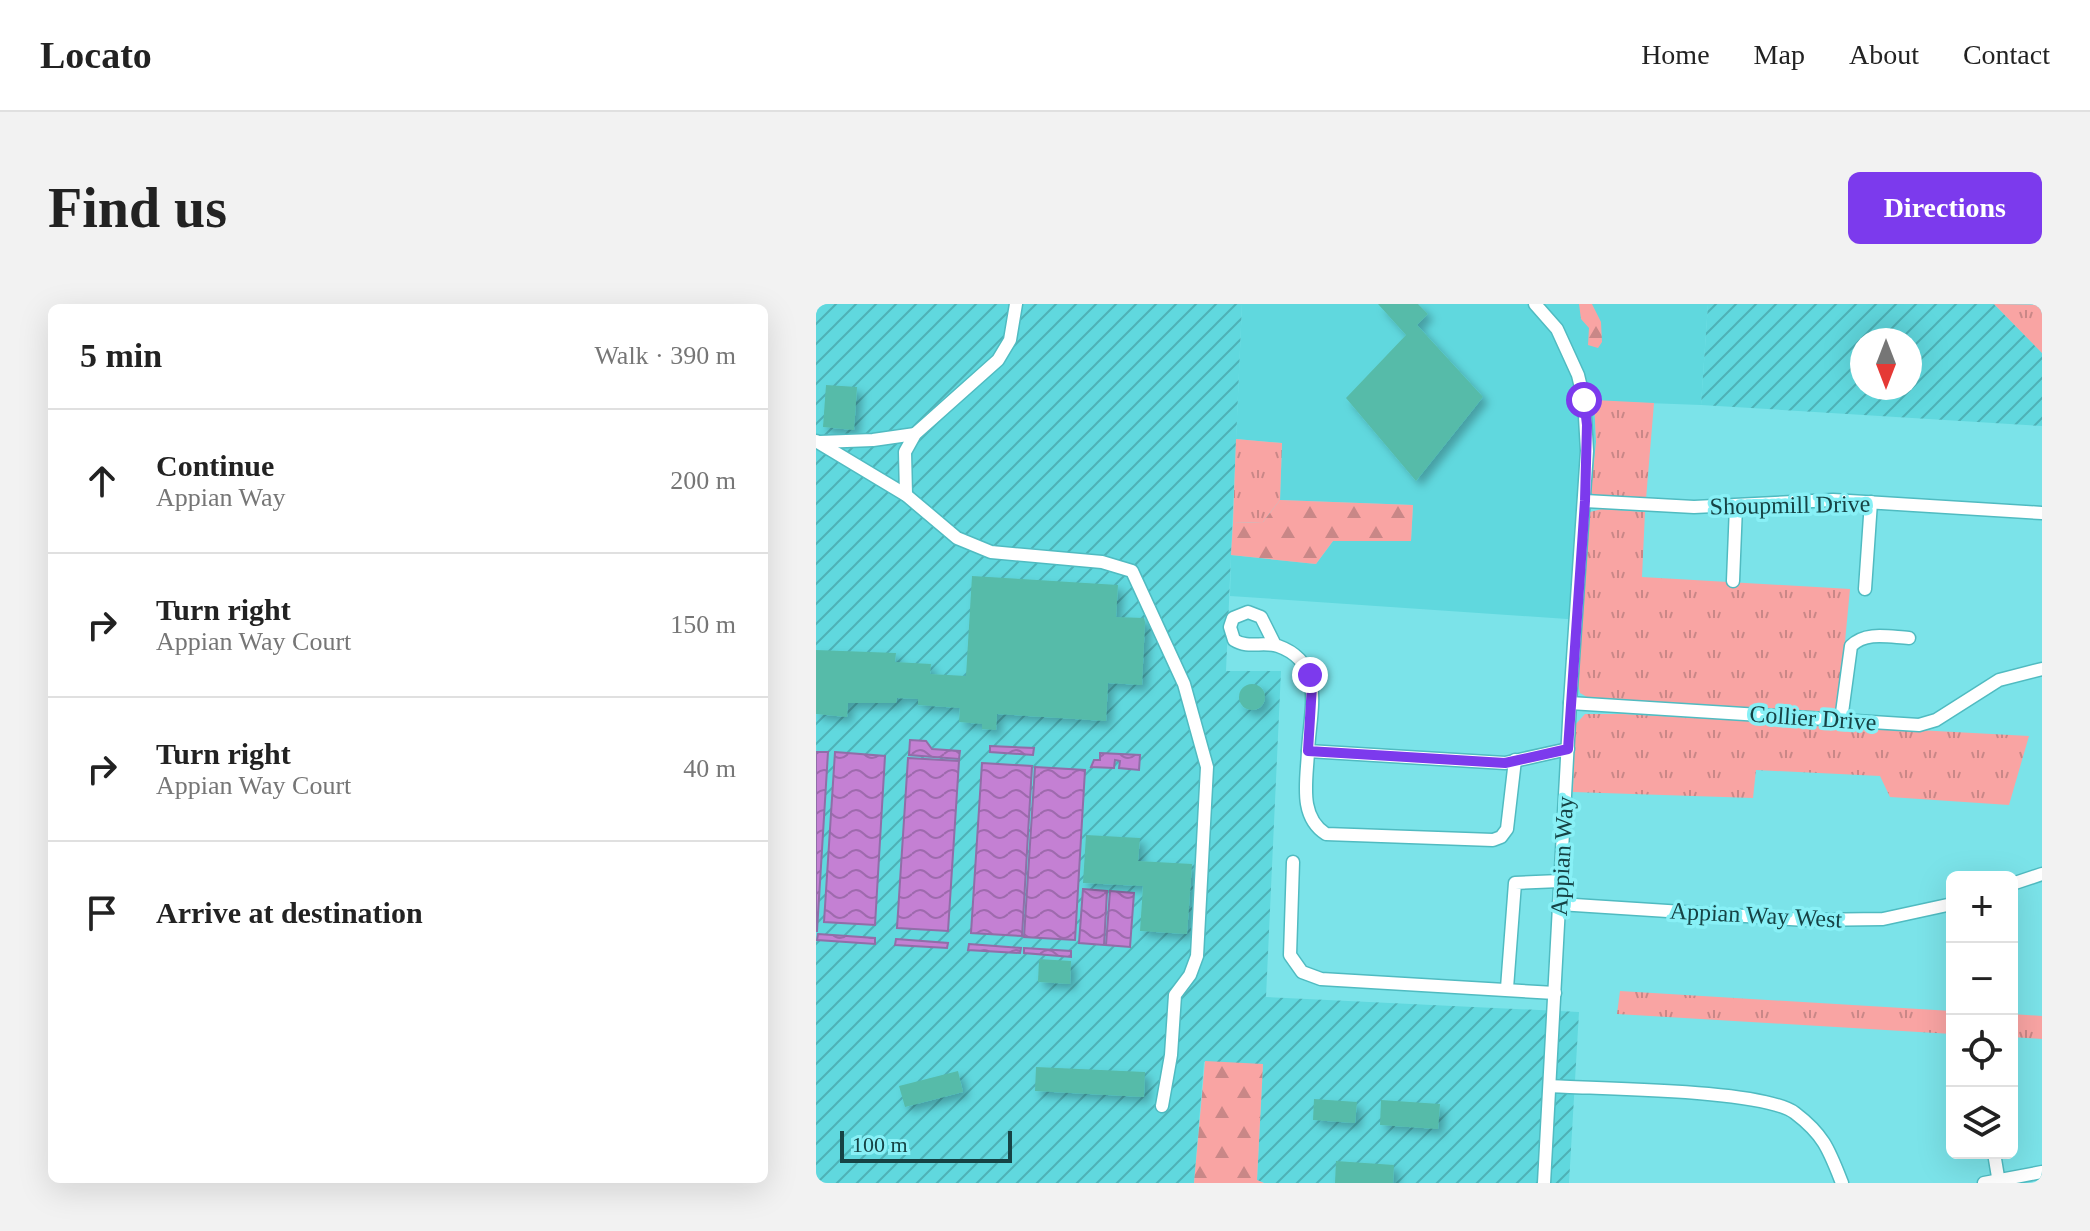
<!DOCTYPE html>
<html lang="en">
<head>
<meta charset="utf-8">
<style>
  :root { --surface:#fff; --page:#f2f2f2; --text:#222; --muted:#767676; --line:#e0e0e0; --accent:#7c3aed }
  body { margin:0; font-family:Georgia,serif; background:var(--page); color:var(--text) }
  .controls { position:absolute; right:24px; bottom:24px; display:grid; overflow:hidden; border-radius:12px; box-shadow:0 8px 32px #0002 }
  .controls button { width:72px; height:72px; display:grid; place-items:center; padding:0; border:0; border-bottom:2px solid var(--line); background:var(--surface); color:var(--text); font:40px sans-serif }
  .compass { position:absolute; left:1034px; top:24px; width:72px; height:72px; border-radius:50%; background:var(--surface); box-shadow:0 8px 32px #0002; rotate:180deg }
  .scale { position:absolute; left:24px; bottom:20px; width:172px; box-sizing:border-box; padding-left:8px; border:4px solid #164345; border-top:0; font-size:22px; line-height:28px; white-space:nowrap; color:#164345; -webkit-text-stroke:6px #88f0f6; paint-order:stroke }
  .stop { position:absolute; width:24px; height:24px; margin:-18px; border:6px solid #7c3aed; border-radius:50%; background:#fff }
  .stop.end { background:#7c3aed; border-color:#fff; box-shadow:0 2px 8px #0008 }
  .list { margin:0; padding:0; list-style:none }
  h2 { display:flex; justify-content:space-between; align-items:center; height:104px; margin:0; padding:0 32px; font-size:34px }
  h2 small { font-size:26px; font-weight:400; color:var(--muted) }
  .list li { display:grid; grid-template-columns:52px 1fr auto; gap:24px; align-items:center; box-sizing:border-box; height:144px; padding:0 32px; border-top:2px solid var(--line) }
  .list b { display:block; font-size:30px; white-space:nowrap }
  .list p { margin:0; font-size:26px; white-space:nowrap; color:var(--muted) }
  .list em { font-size:26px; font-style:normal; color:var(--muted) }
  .icon { flex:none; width:44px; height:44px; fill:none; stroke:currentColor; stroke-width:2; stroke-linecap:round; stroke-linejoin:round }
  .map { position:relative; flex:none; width:1226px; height:879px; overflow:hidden; border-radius:12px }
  header { display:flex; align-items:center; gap:48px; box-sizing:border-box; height:112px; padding:0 40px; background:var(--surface); border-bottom:2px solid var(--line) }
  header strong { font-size:38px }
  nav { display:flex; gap:44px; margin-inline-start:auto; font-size:28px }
  .intro { display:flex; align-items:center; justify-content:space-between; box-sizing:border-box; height:192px; padding:0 48px }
  h1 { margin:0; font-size:56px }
  .button { padding:20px 36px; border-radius:12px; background:var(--accent); color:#fff; font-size:28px; font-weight:700 }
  main { display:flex; gap:48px; padding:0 48px }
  aside { flex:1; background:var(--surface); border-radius:12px; box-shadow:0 8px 32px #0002 }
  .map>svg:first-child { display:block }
  .built { fill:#60d8de }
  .industrial { fill:url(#industrial-furrows); fill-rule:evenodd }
  .grass { fill:url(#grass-tufts) }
  .forest { fill:url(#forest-firs) }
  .water { fill:url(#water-waves); stroke:#906ea8; stroke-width:2 }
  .building { fill:#57bba9; filter:url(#shadow) }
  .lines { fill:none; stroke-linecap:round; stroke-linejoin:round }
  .minor-casing { stroke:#50bbc1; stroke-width:15 }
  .minor { stroke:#fff; stroke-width:12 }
  .route { stroke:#7c3aed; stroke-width:10 }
  .labels { text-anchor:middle; stroke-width:7; stroke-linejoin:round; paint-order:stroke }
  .street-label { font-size:24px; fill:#164345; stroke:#88f0f6 }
</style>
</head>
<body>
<header>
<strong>Locato</strong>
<nav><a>Home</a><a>Map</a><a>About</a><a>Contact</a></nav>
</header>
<div class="intro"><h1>Find us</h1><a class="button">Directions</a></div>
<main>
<aside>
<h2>5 min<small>Walk · 390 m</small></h2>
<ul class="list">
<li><svg class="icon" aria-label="ahead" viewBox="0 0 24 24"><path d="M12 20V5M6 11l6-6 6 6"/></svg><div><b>Continue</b><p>Appian Way</p></div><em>200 m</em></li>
<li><svg class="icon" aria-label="right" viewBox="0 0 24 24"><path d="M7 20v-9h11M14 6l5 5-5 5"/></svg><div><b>Turn right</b><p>Appian Way Court</p></div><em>150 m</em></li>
<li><svg class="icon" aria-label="right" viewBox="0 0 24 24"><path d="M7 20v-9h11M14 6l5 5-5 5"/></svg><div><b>Turn right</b><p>Appian Way Court</p></div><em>40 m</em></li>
<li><svg class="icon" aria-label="arrive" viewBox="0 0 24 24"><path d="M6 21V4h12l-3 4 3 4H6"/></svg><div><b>Arrive at destination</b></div></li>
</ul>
</aside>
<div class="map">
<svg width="1226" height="879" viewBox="0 0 1226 879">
  <defs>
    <pattern id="industrial-furrows" width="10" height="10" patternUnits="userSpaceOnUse" patternTransform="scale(2)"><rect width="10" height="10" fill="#60d8de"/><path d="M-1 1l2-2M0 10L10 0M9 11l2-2" fill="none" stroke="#4eb1b6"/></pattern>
    <pattern id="grass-tufts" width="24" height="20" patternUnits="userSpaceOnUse" patternTransform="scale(2)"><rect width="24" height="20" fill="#f9a4a3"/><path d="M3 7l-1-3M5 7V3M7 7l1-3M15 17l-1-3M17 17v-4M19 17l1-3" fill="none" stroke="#c98787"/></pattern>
    <pattern id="forest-firs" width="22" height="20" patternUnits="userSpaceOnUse" patternTransform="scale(2)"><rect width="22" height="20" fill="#f9a4a3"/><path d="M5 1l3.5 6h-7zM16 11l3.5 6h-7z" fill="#c98787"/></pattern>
    <pattern id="water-waves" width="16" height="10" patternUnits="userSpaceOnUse" patternTransform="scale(2)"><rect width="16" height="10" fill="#c480d3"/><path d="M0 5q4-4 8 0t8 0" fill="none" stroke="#9e6aad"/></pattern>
    <filter id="shadow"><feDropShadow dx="5.5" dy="5.5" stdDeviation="4" flood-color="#0004"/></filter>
  </defs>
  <rect width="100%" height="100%" fill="#7be3e9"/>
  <!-- built -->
  <polygon class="built" points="426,0 892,0 885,101 778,97 780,138 766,316 414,292 415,251 500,260 517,237 595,237 597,201 464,196 466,139 420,135"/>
  <!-- industrial -->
  <g class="industrial">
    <polygon points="0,0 426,0 410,367 465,367 450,693 763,708 753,879 448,879 441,876 447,761 388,758 378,879 0,879"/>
    <path d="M892,0H1178L1226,49V122L885,101ZM1046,36H1094V84H1046Z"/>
  </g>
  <!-- grass -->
  <g class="grass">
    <polygon points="1178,0 1226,1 1226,49"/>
    <polygon points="778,96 838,99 830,195 783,193 775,189 780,138"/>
    <polygon points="420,135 466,139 464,196 447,218 417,219"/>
    <polygon points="786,205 829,208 826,273 1034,285 1022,411 771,393 764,389 762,380 774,208"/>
    <polygon points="769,410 806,410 1213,432 1193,501 1074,493 1064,472 940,466 937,494 757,488 759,421"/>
    <polygon points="804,687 1136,707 1136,730 801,710"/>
    <polygon points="1196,710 1226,712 1226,735 1196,733"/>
  </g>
  <!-- forest -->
  <g class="forest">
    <polygon points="763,0 776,0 785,18 786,38 782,44 772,41 773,24 765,15"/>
    <polygon points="464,196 597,201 595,237 517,237 500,260 415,251 417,219 447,218"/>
    <polygon points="389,757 447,760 441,876 448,879 378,879"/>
  </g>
  <!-- water -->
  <g class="water">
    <polygon points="94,436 110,437 116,445 144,447 143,455 93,451"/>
    <polygon points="174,442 218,444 217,451 174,448"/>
    <polygon points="0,448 12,448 1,627 0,627"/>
    <polygon points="19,448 69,452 59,621 8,618"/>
    <polygon points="284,449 324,451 323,466 303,464 304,457 299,456 298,464 275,463 278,456 284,456"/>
    <polygon points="92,454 143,457 132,627 81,624"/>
    <polygon points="166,459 216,462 206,632 155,629"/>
    <polygon points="219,463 269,466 259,636 208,633"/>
    <polygon points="267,585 291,587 288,641 263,639"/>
    <polygon points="294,587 318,589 314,643 290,641"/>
    <polygon points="2,630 59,634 59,640 1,636"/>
    <polygon points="80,635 132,639 131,644 79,641"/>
    <polygon points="153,640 205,644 204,649 152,646"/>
    <polygon points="208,644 255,647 255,653 208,649"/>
  </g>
  <!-- building -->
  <g class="building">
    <polygon points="562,0 602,0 612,10 601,21 667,93 600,177 530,94 590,31"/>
    <polygon points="10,81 41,83 38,126 7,123"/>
    <polygon points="156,272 302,281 300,313 328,314 329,318 326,381 292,379 290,417 181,410 180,426 166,425 166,420 143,418 144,404 102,401 102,395 81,394 80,399 32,399 31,413 0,410 0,346 80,349 79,358 115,360 114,370 150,372"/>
    <circle cx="436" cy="393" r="13"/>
    <polygon points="270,531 324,534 322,557 376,560 371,630 324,627 327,582 267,579"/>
    <polygon points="223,655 255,657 254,680 222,678"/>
    <polygon points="220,763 329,768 328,793 219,787"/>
    <polygon points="142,767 147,788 89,803 83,782"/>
    <polygon points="498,795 541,798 539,819 497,816"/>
    <polygon points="565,796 624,800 622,825 564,821"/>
    <polygon points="520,857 578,861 577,879 519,879"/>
  </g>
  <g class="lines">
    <!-- minor casing -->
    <g class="minor-casing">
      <g id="minor">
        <polyline points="719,0 741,25 762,71 768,96 771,147 754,399 728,879"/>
        <polyline points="0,137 90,191 141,234 175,248 286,258 316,267 368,380 391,463 381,652 374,671 359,691 355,751 346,802"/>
        <polyline points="4,138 57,136 99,130"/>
        <polyline points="90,191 89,148 99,130 182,56 194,36 200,0"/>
        <polyline points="769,197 878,203 1017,196 1226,209"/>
        <polyline points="917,277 920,202"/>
        <polyline points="1049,285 1055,198"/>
        <path d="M459,341L445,313L432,308L417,314L414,323L418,336C432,345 447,337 462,342C510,359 494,406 492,447L689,459L752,445"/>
        <polyline points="754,399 1103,421 1120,416 1183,376 1226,365"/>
        <path d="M1025,416L1035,342C1050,327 1073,333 1093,334"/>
        <path d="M492,447C491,476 482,512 510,530L677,536L685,533L691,525L699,456"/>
        <polyline points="477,558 474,651 486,668 505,675 739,689"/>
        <polyline points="1196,580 1226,570"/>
        <polyline points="743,600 990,616 1067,615 1136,600"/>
        <polyline points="691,684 699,579 744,577"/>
        <path d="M734,782C782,785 947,785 979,809C1008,831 1013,846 1026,879"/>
        <polyline points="1178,849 1183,879"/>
        <polyline points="1168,879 1226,868"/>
      </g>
    </g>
    <!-- minor -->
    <use href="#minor" class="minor"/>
  </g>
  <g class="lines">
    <!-- route -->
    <polyline class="route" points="494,371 496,381 492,447 689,459 752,445 769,197 771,121 768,96"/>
  </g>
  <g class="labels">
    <!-- street labels -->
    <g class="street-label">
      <text transform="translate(974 201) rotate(-1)" y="8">Shoupmill Drive</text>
      <text transform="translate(997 414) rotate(4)" y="8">Collier Drive</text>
      <text transform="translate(746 552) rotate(-87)" y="8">Appian Way</text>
      <text transform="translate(940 611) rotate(3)" y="8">Appian Way West</text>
    </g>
  </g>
</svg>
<div class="controls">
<button>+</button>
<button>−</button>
<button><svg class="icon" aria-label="locate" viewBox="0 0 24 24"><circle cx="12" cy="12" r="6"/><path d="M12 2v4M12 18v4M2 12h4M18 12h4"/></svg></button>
<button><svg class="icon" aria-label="layers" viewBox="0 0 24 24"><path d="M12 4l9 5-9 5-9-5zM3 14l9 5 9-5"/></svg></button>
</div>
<svg class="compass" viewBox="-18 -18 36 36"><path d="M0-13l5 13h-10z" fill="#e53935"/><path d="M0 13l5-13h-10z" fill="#767676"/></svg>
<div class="scale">100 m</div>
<div class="stop" style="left:768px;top:96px"></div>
<div class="stop end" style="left:494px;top:371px"></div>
</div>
</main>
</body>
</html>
